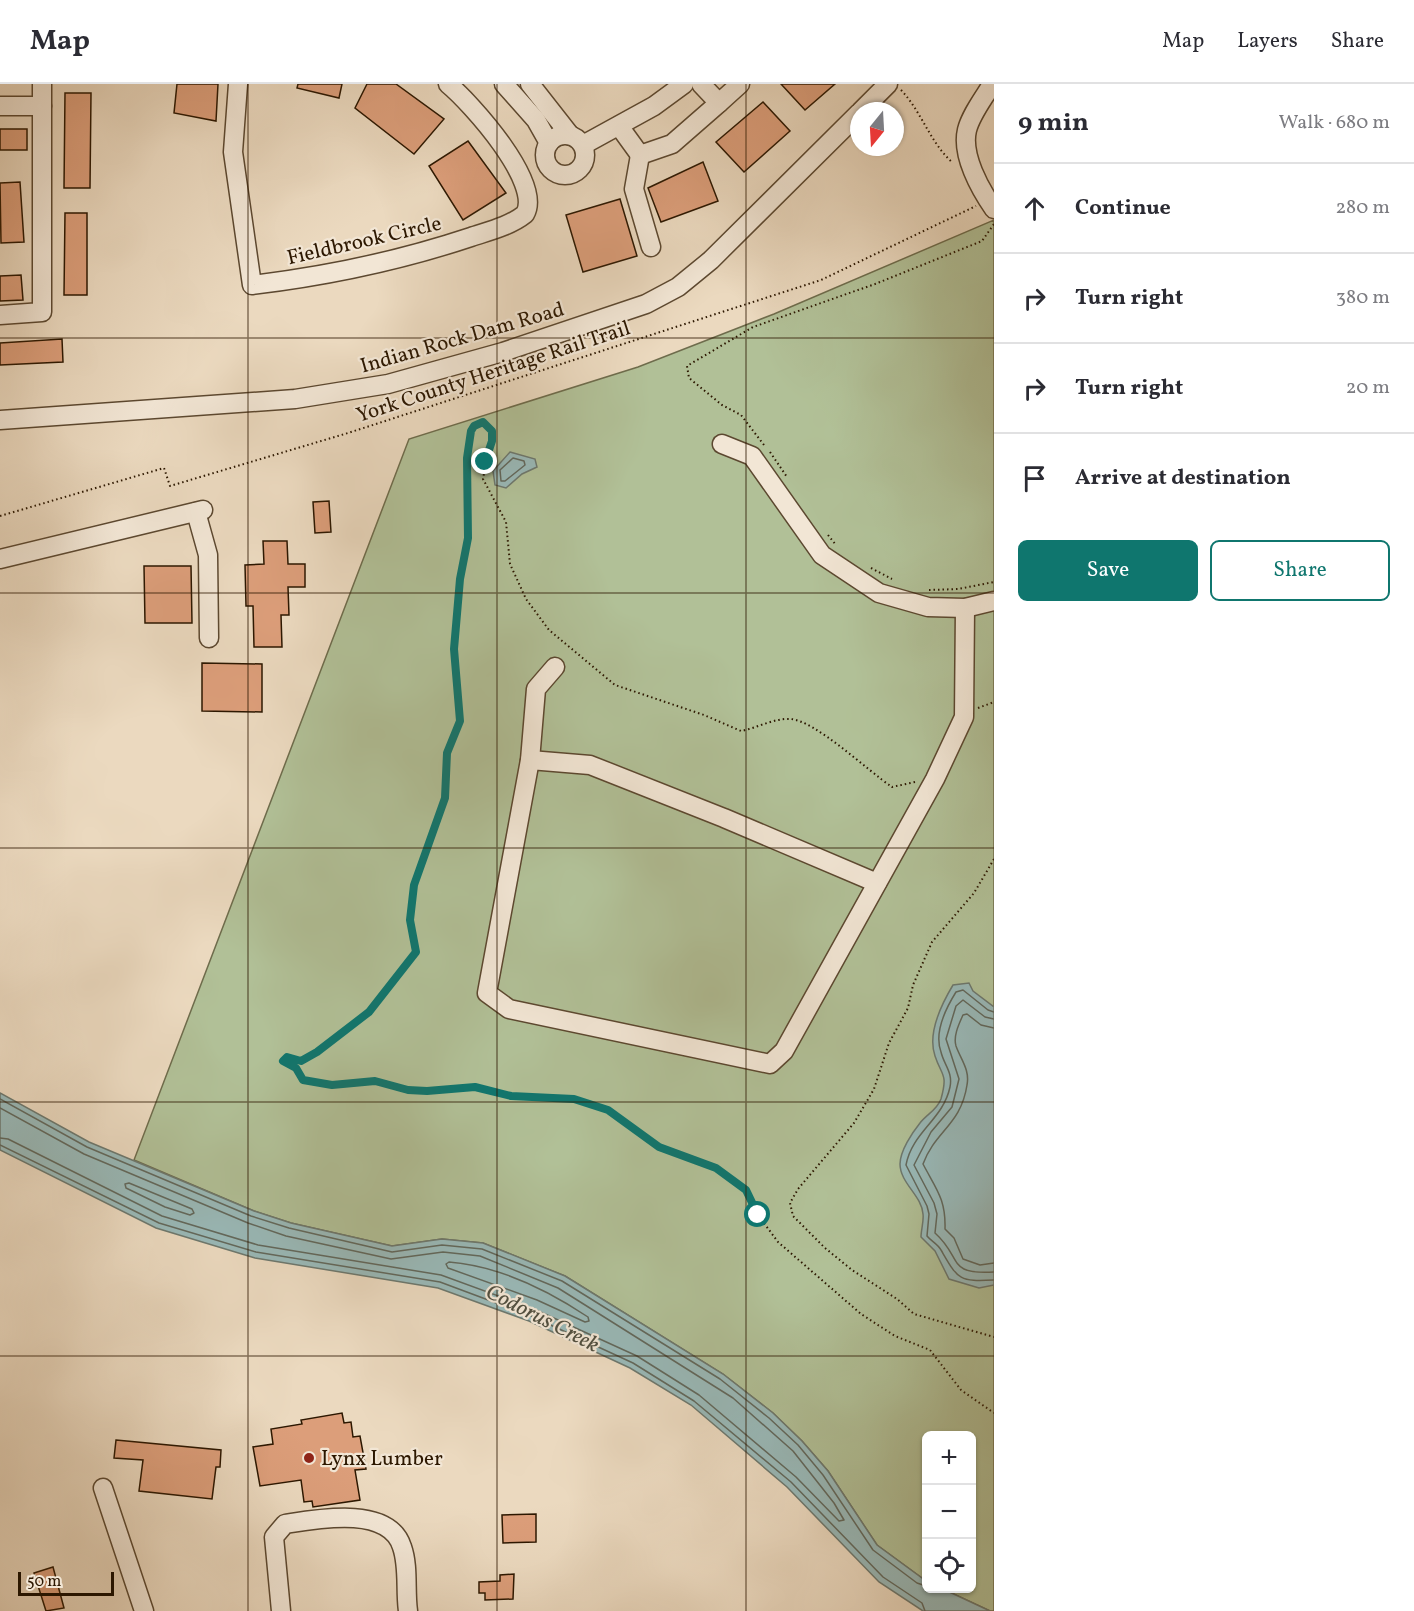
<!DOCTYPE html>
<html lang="en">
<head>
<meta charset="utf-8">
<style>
  :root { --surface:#fff; --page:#f7f7f7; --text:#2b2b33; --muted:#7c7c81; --line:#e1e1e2; --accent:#0f766e }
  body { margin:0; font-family:Vollkorn,serif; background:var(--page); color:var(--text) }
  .controls { position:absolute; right:18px; bottom:18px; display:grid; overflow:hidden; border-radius:9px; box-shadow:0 2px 4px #0004 }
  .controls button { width:54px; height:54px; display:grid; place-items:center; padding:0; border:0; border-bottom:2px solid var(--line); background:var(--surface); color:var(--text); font:30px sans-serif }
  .compass { position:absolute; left:850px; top:18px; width:54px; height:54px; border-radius:50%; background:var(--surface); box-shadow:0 2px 4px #0004; rotate:198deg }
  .scale { position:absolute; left:18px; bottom:15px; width:96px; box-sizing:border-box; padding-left:6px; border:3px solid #2c1700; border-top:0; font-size:16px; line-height:21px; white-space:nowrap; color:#2c1700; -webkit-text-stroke:4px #f2e6d5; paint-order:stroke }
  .stop { position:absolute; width:18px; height:18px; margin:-14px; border:4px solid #0f766e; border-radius:50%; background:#fff }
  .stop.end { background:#0f766e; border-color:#fff; box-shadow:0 2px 6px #0008 }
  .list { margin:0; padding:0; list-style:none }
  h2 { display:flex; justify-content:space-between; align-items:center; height:78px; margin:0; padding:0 24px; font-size:26px }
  h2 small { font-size:20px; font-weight:400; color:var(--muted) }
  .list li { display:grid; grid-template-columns:39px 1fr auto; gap:18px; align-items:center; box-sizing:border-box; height:90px; padding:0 24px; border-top:2px solid var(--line) }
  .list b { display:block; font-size:22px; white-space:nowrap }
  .list em { font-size:20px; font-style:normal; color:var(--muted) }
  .actions { display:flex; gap:12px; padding:18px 24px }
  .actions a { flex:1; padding:14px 0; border:2px solid var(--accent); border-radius:9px; text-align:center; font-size:21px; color:var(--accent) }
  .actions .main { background:var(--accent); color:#fff }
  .icon { flex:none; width:33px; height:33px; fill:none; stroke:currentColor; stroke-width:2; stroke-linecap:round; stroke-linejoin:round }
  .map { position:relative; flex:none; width:994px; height:1527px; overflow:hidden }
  header { display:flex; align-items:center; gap:36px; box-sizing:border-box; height:84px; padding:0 30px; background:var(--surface); border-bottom:2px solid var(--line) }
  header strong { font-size:28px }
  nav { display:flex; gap:33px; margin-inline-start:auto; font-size:21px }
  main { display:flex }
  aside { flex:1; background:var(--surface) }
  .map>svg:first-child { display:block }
  .green { fill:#b1c097; stroke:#6e6c4c; stroke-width:1.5 }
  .water { fill:#99b9b8; stroke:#6d786e; stroke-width:1.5 }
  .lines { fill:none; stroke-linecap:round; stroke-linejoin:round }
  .shore { stroke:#62685c; stroke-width:1.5 }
  .building { fill:#dc9e7a; stroke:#2c1700; stroke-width:1.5 }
  .minor-casing { stroke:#5c4830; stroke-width:21 }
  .path { stroke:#2c1700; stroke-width:2; stroke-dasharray:1.5 3; stroke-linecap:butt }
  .minor { stroke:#f2e6d5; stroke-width:18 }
  .route { stroke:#0f766e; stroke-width:8 }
  .grid { fill:none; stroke:#2c1700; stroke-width:1.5; stroke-opacity:0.55 }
  .poi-dot { fill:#8f2418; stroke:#f2e6d5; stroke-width:2 }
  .labels { text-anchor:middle; stroke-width:4.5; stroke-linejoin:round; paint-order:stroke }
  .street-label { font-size:21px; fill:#2c1700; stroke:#f2e6d5 }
  .poi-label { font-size:21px; fill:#2c1700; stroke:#f2e6d5; text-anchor:start }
  .water-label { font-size:22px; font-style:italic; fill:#525040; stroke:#f2e6d5 }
</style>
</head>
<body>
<header>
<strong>Map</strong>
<nav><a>Map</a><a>Layers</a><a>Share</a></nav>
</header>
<main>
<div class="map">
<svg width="994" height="1527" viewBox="0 0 994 1527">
  <rect width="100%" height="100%" fill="#ebd9bf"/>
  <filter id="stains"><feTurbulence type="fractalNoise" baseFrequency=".00333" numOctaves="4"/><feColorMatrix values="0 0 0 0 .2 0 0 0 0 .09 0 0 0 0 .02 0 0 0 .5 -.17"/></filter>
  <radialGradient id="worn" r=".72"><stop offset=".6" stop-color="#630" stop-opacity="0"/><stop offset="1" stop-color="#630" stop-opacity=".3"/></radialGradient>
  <!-- green -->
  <polygon class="green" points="994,136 994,1527 990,1527 943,1505 972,1504 972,1352 926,1352 926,1497 877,1461 828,1387 802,1357 773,1329 723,1290 565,1192 483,1159 442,1155 392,1162 291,1139 254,1127 134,1076 409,355 638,283 774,230"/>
  <!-- water -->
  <g class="water">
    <polygon points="510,368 535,375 537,383 522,390 506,404 495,401 493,387"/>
    <path d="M969,899L973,907L994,923V1201L979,1204L949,1195L935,1167L921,1153C921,1146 924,1137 923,1130C922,1112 900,1099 900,1080C900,1067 912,1049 920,1039C927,1030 937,1026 941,1015C948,989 942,993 935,972C927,949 941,921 953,901Z"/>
    <polygon points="0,1009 89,1058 254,1127 291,1139 392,1162 442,1155 483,1159 565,1192 723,1290 773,1329 802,1357 828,1387 877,1461 926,1497 926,1504 943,1505 990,1527 923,1527 879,1498 787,1403 691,1321 630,1284 529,1237 438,1204 255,1174 156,1144 0,1066"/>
  </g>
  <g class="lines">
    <!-- shore -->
    <g class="shore">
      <polygon points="513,374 524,377 525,381 505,397 501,397 500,386"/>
      <path d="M994,928L988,926L963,906L956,908C946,924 934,949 941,968C944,981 953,988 950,1003C943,1036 912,1048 906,1081L927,1122L929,1130L927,1152C931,1157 938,1160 941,1166C958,1195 958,1198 994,1196"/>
      <path d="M994,935L985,933L963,916L956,922L946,955L959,995L952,1023L931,1048L914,1081L934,1119L937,1130L935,1149C963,1174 946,1191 994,1188"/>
      <path d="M994,944L981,941L967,930L963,931C959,940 953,952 956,962C961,976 970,986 967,1001C961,1041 935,1047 923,1080C936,1105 946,1115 945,1145L954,1154L963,1175L980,1181L994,1179"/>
      <polyline points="0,1015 87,1063 251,1132 289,1144 392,1168 442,1161 482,1165 562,1197 720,1295 769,1334 798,1361 823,1391 873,1466 917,1499 926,1502"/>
      <polyline points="0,1024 84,1070 248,1139 286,1152 391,1175 443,1168 480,1172 558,1204 733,1314 793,1367 834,1419 844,1436 839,1437 796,1393 699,1311 637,1272 534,1225 441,1191 258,1161 162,1132 8,1055 0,1054"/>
      <polyline points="0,1061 159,1139 256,1168 440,1198 531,1232 633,1279 694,1317 791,1398 883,1493 922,1519 925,1527"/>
      <polygon points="129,1099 192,1125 194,1129 190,1131 165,1123 126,1104 125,1100"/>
      <path d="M449,1178C499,1182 546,1205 588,1233L589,1237L585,1238L537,1216L448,1184L446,1180Z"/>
    </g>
  </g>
  <!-- building -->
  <g class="building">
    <polygon points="177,0 218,0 216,37 174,29"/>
    <polygon points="298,0 342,0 339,14 297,4"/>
    <polygon points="367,0 396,0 444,35 414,70 355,24"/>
    <polygon points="781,0 835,0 805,26"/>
    <polygon points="65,9 91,9 90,104 64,104"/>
    <polygon points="763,18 790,47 744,88 716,58"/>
    <rect x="0" y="45" width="27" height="21"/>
    <polygon points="468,57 506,109 463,136 429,82"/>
    <polygon points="703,78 718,117 661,138 648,104"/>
    <polygon points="20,98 24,158 1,159 0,99"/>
    <polygon points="620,115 637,172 583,188 566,131"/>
    <polygon points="65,129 87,129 87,211 64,211"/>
    <polygon points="21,191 23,216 0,217 0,192"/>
    <polygon points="62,255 63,278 0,281 0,259"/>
    <polygon points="329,417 331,448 315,449 313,418"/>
    <polygon points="263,457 287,457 288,480 305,480 305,503 288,503 289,531 281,531 282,563 254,563 253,522 246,522 245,481 264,480"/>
    <polygon points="144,482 191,482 192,539 145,539"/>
    <polygon points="202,579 262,580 262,628 202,627"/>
    <polygon points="342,1329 344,1339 351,1338 353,1353 360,1352 366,1385 355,1386 360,1416 313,1423 312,1417 304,1418 301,1396 260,1402 253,1363 273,1360 271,1345 302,1340 301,1336"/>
    <polygon points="116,1356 221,1366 220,1383 216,1383 212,1415 139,1407 143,1376 114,1374"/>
    <polygon points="536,1430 536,1458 503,1459 502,1431"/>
    <polygon points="53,1483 64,1524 46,1527 34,1489"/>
    <polygon points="514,1490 513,1515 485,1516 485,1509 479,1509 479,1498 500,1497 500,1491"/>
  </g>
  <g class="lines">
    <!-- minor casing -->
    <g class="minor-casing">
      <g id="minor">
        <path d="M238,0L233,68L252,201C327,192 399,177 471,153C489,147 510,142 525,130C543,99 471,19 448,0"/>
        <polyline points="504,0 536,36 549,59"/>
        <polyline points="530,0 570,51"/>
        <polyline points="701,0 719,19 740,0"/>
        <path d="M992,0C984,14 971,30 967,46C961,71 980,105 994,125"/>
        <polyline points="0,22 42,22"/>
        <polyline points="861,27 888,0"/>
        <polyline points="619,42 640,71 672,60 719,19"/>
        <circle cx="565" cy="71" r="20"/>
        <polyline points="583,61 654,22 684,0"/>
        <polyline points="640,71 634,105 651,163"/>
        <polyline points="0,231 42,228 42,0"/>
        <polyline points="0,336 295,315 388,300 503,268 646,220 678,203 711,176 859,29"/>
        <polyline points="722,360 752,372 822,471 879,509 928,523 965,524 994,517"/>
        <polyline points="196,428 208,471 209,554"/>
        <polyline points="0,475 203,426"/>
        <polyline points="555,583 536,605 530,676 487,909 509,925 770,980 784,967 935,695 964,633 965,524"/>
        <polyline points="530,676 590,681 724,734 877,799"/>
        <polyline points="103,1404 144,1527"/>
        <path d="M281,1527L274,1453L285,1440C317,1435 389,1421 402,1463C409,1483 405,1506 408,1527"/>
      </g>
    </g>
    <!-- path -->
    <g class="path">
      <path d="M901,6C922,28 930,59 953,79"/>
      <polyline points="764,361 741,331 722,321 689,294 687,282 753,243 875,200 982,157 994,140"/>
      <polyline points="770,368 787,393"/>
      <polyline points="0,432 164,384 170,402 348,349 821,196 976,122"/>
      <polyline points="828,451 836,461"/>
      <polyline points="871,484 892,495"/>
      <polyline points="929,506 958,505 994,498"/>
      <polyline points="978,624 994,618"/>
      <path d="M915,698L892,703C868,687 815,636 790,635C774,634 757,644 741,647L704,631L615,601L549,546L526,515L510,480L506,438L483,395L492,347L483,338L474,342L471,347L467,374L468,454L460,495L454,565L460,637L447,669L445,714L414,801L410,836L416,868L369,928L317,968L301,977L287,973L283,977L296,984L303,996L332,1001L375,997L408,1006L427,1007L475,1003L511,1012L574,1015L608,1026L659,1063L716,1084L746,1106L758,1131L778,1158L861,1230L895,1252L930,1266L961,1306L994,1329"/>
      <polyline points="994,775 974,809 932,858 913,901 908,924 889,959 874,1005 854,1039 798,1105 790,1119 793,1132 825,1164 852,1186 897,1215 914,1230 994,1253"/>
    </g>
    <!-- minor -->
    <use href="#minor" class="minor"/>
  </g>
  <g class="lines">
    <!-- route -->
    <polyline class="route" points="485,378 492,357 492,347 483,338 474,342 471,347 467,374 468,454 460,495 454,565 460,637 447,669 445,714 414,801 410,836 416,868 369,928 317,968 301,977 287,973 283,977 296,984 303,996 332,1001 375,997 408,1006 427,1007 475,1003 511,1012 574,1015 608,1026 659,1063 716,1084 746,1106 758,1131"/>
  </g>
  <!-- grid -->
  <path class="grid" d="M248,0V1527M497,0V1527M746,0V1527M0,254H994M0,509H994M0,764H994M0,1018H994M0,1272H994"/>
  <!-- markers -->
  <circle class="poi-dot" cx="309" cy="1374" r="6"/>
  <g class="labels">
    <!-- street labels -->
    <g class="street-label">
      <text transform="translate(364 156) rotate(-13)" y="7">Fieldbrook Circle</text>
      <text transform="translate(462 253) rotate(-16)" y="7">Indian Rock Dam Road</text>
      <text transform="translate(493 287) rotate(-18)" y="7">York County Heritage Rail Trail</text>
    </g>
    <!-- poi labels -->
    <g class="poi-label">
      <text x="321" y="1381">Lynx Lumber</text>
    </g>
    <!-- water labels -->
    <g class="water-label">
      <text transform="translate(543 1233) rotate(27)" y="8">Codorus Creek</text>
    </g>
  </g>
  <rect width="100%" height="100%" filter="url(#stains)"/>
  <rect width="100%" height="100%" fill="url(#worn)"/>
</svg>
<div class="controls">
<button>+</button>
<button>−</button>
<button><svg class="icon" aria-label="locate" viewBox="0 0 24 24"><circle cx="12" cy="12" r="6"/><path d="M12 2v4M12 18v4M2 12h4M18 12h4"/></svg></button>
</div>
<svg class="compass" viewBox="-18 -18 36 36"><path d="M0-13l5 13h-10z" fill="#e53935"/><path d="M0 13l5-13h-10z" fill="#7c7c81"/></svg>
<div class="scale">50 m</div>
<div class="stop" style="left:758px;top:1131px"></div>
<div class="stop end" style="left:485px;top:378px"></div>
</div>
<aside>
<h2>9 min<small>Walk · 680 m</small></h2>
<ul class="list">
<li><svg class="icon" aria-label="ahead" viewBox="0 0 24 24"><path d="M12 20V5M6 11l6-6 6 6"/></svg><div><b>Continue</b></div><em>280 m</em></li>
<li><svg class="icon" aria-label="right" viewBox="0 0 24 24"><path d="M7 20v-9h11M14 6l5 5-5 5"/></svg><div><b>Turn right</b></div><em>380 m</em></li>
<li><svg class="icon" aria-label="right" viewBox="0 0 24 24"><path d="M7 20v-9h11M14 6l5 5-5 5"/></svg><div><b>Turn right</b></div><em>20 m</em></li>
<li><svg class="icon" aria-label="arrive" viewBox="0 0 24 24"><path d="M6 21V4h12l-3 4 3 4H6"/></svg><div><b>Arrive at destination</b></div></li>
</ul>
<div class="actions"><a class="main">Save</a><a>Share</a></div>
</aside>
</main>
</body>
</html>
